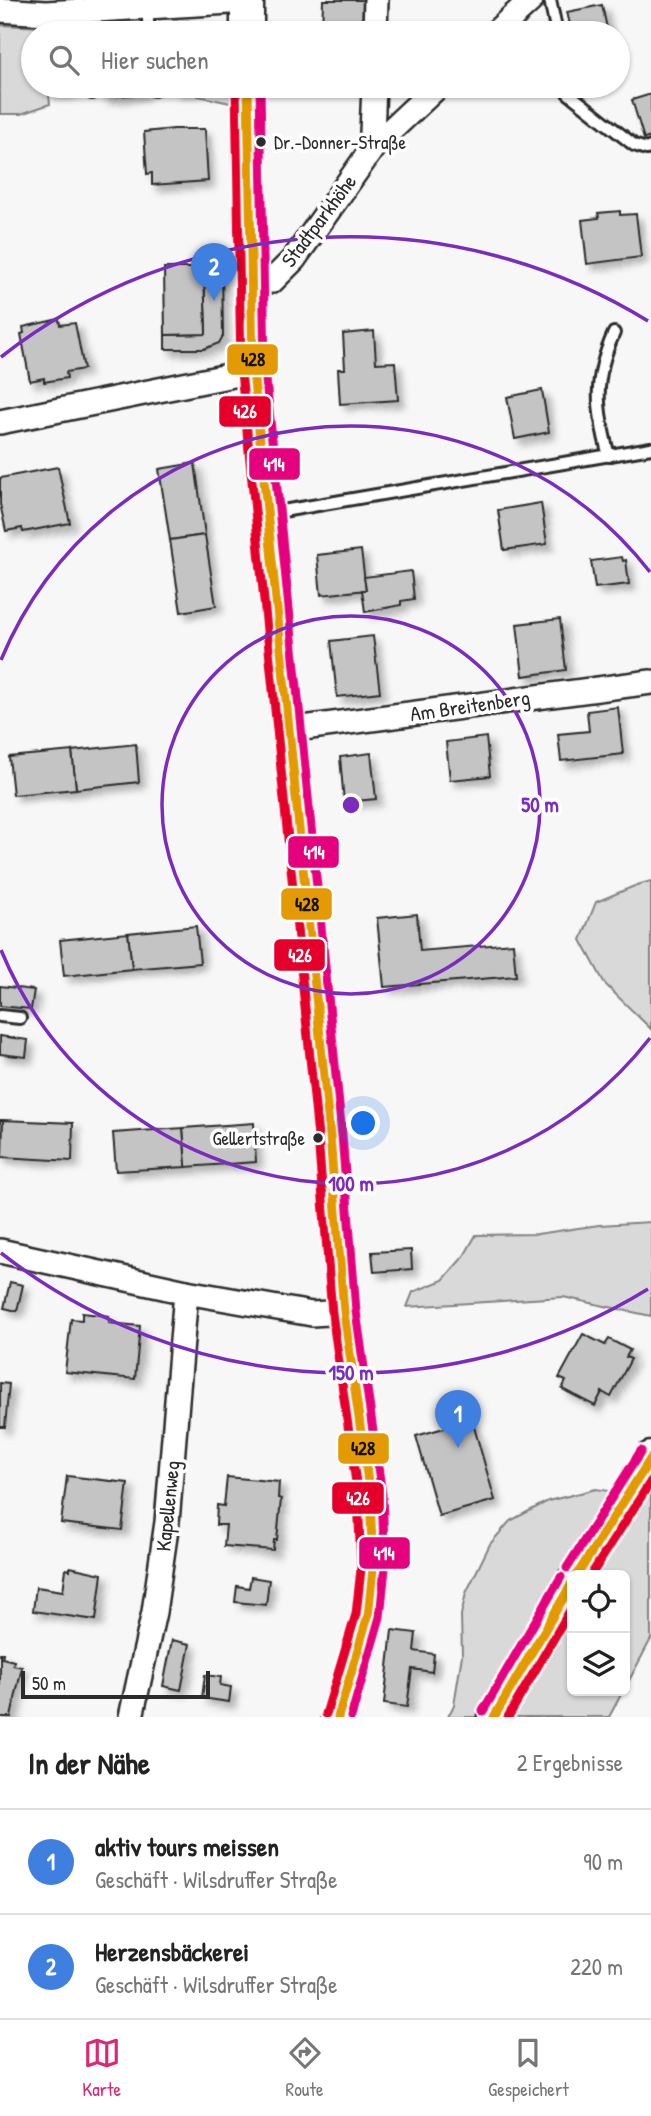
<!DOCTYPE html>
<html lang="de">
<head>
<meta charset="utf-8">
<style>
  :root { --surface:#fff; --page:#f6f6f6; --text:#222; --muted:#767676; --line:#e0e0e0; --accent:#db2777 }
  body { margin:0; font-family:"Patrick Hand",sans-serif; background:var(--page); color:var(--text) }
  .controls { position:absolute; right:21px; bottom:21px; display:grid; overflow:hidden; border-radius:10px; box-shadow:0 2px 5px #0004 }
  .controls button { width:63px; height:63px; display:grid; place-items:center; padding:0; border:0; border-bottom:2px solid var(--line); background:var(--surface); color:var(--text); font:35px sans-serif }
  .scale { position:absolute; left:21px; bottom:18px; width:189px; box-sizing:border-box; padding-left:7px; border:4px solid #2b2b2b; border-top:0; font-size:19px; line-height:24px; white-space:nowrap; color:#2b2b2b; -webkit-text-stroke:5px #fff; paint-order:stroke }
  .you { position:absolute; left:364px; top:1124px; width:24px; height:24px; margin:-18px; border:5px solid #fff; border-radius:50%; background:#1a73e8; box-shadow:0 0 0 10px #1a73e833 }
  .badge { display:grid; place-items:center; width:46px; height:46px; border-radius:50%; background:var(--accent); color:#fff; font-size:23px; font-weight:700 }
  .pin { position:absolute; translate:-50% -58px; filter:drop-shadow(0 2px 4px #0008) }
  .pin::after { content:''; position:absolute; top:37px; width:24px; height:21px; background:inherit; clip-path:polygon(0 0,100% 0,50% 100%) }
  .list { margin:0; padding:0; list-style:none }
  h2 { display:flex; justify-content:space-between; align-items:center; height:91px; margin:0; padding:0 28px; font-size:30px }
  h2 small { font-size:23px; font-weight:400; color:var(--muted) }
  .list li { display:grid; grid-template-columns:46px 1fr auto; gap:21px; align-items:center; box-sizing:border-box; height:105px; padding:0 28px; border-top:2px solid var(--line) }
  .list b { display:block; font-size:26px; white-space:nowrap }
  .list p { margin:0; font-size:23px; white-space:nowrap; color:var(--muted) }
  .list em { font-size:23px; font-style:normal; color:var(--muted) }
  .icon { flex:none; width:38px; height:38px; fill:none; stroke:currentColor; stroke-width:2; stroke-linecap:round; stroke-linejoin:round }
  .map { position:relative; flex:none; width:651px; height:1717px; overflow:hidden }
  .search { position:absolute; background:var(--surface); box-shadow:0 2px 5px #0004; left:21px; right:21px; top:21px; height:77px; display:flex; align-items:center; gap:18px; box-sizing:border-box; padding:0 24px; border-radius:38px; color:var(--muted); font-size:26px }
  .sheet { height:301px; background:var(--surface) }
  nav { display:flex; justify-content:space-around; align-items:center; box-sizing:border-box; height:98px; border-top:2px solid var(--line); background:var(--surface); font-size:19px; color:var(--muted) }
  nav a { display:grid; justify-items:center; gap:4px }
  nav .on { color:var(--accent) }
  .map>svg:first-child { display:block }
  .green { fill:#d9d9d9; stroke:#828282; stroke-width:2 }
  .building { fill:#c4c4c4; stroke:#2b2b2b; stroke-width:2; filter:url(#shadow) }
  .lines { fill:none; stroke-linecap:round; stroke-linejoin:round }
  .lane-casing { stroke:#2b2b2b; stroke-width:16 }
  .street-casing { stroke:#2b2b2b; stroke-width:28 }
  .secondary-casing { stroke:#2b2b2b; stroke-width:37 }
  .lane { stroke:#fff; stroke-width:10 }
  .street { stroke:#fff; stroke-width:23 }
  .secondary { stroke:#fff; stroke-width:32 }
  .bus-1-casing { stroke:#fff; stroke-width:14 }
  .bus-2-casing { stroke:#fff; stroke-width:14 }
  .bus-3-casing { stroke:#fff; stroke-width:14 }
  .bus-1 { stroke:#e39a04; stroke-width:9 }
  .bus-2 { stroke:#e4002b; stroke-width:9 }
  .bus-3 { stroke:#e5007d; stroke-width:9 }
  .ring { fill:none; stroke:#7b2cbf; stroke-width:3.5 }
  .bus-dot { fill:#2b2b2b; stroke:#fff; stroke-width:2.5 }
  .labels { text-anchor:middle; stroke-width:7; stroke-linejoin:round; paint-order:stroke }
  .bus-label { font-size:19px; fill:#2b2b2b; stroke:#fff; text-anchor:start }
  .street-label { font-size:21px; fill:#2b2b2b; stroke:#fff }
  .centre { fill:#7b2cbf; stroke:#fff; stroke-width:3.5 }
  .ring-label { font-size:21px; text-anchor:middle; font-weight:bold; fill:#7b2cbf; stroke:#fff; stroke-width:7; stroke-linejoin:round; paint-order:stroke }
  .line-badge { stroke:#fff; stroke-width:2.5 }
  .badge-label { font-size:19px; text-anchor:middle; font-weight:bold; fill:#fff }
  .pale-badge-label { font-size:19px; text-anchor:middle; font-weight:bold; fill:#111 }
</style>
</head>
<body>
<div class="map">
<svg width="651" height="1717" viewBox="0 0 651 1717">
  <defs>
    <filter id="shadow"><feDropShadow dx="6" dy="6" stdDeviation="3.5" flood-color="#0004"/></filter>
  </defs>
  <rect width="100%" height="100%" fill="#f7f7f7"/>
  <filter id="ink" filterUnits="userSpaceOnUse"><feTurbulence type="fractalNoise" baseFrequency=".0143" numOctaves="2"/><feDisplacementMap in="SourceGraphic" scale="14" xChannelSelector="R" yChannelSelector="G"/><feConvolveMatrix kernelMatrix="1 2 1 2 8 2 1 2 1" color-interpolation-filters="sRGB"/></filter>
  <g filter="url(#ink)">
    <!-- green -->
    <g class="green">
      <polygon points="0,25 43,27 43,33 33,33 33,86 48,86 50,104 21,114 0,114"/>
      <polygon points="197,86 230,86 230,103 198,96"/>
      <polygon points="651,881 651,1029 605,984 581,940 596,902 637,885"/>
      <polygon points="651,1222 651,1316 563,1297 407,1307 413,1292 443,1280 464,1256 476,1235 537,1234 599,1225"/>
      <polygon points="651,1458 651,1639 625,1688 625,1575 572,1575 572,1691 623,1691 609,1717 448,1717 454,1705 462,1655 461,1615 466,1593 490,1544 510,1521 548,1501 596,1489 627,1494"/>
    </g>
    <!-- building -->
    <g class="building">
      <polygon points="323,0 363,0 362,33 322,33"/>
      <polygon points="602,5 608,33 572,33 567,12"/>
      <polygon points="188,21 189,33 170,33 169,23"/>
      <polygon points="137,26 138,33 96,33 96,30"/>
      <polygon points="50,86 70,86 70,91 51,93"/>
      <polygon points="101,86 142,86 143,94 102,97"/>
      <polygon points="174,86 194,86 194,90 175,91"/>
      <polygon points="651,94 651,137 644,139 632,100"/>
      <polygon points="174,129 205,129 208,181 152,185 152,173 147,174 144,132"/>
      <polygon points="620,211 620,215 636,214 641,257 587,264 582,220 599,218 598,213"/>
      <polygon points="222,267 223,336 219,343 204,349 165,349 165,335 206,334 204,268"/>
      <polygon points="164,268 204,268 206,334 165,335"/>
      <polygon points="59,319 60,325 75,323 84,369 66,372 67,378 44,382 44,378 30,381 21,334 24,333 23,327"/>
      <polygon points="374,331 376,363 395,362 398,400 340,404 338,369 345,369 343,334"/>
      <polygon points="542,390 549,432 515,439 507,397"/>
      <polygon points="195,463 205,535 170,540 159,469"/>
      <polygon points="58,467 70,523 23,532 22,528 6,531 0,504 0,478"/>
      <polygon points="541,503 547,544 504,550 498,510"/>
      <polygon points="205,535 216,606 181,612 170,540"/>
      <polygon points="361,550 366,590 321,595 317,555"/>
      <polygon points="622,557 623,561 626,560 629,584 595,588 591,561"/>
      <polygon points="411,571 414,599 401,601 401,605 365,612 362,590 366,590 364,577"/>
      <polygon points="560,619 566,670 523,676 517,624"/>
      <polygon points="373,636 380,692 337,697 331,641"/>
      <polygon points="618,707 623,754 561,761 558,734 589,731 587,711"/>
      <polygon points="486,737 490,776 450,780 446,742"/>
      <polygon points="136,744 139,782 76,789 72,751"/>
      <polygon points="72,751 76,789 13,795 9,757"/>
      <polygon points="371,753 376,799 344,802 340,757"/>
      <polygon points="417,914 420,951 513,943 516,976 384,987 377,918"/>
      <polygon points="196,926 200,963 132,969 128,933"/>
      <polygon points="128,933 132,969 64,976 60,940"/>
      <polygon points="0,986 34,990 31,1009 0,1006"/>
      <polygon points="0,1036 28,1040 26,1057 0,1054"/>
      <polygon points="0,1120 3,1120 2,1157 0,1157"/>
      <polygon points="3,1120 73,1123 72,1161 2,1157"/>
      <polygon points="254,1123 256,1162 186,1167 183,1128"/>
      <polygon points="183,1128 186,1167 116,1171 113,1133"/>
      <polygon points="411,1250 412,1269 374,1272 372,1252"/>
      <polygon points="10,1282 23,1285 17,1311 4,1308"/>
      <polygon points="82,1313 109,1316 109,1323 140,1326 135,1379 65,1372 71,1319 82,1320"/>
      <polygon points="583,1334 605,1345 609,1339 630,1350 626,1357 631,1359 611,1397 602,1392 595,1406 562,1389 566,1381 559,1378"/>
      <polygon points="0,1383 9,1384 5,1427 0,1427"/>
      <polygon points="472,1420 495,1500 439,1516 416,1436"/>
      <polygon points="67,1476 128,1483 122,1530 61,1523"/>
      <polygon points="227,1477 279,1482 278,1498 281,1499 277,1540 274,1540 273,1550 224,1546 226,1525 216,1525 217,1505 224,1506"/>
      <polygon points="70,1567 102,1574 96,1620 33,1611 36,1587 63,1591 66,1569 70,1570"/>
      <polygon points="251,1577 269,1580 266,1605 235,1602 237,1586 249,1588"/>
      <polygon points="392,1630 416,1633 414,1651 434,1654 432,1672 412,1669 407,1707 384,1704"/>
      <polygon points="172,1640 190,1644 181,1690 163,1686"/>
      <polygon points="0,1653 3,1653 2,1658 14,1661 13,1665 22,1667 11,1717 0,1717"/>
      <polygon points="205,1675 221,1677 220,1685 231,1687 229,1702 202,1698"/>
    </g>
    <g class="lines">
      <!-- lane casing -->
      <g class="lane-casing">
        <g id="lane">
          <polyline points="550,0 557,33"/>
          <polyline points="147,6 149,33"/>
          <polyline points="84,10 86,33"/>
          <polyline points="92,86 92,93"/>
          <polyline points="154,86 154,90"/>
          <polyline points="567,86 568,93 634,145 646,149 651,147"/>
          <path d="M609,456C596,408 593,379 614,333"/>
          <polyline points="271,513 651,448"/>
          <polyline points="0,1016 20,1018"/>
        </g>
      </g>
      <!-- street casing -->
      <g class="street-casing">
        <g id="street">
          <polyline points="0,10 46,13 247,1"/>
          <polyline points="375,33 376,0"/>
          <polyline points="495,33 531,0"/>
          <polyline points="374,86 372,133 374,146"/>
          <polyline points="251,281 272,281 294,259 374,146 438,86"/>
          <polyline points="0,422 253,371"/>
          <polyline points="288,730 651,682"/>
          <polyline points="0,1251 186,1292 312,1314 344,1312"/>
          <polyline points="131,1717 154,1612 167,1522 186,1292"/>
        </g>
      </g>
      <!-- secondary casing -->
      <g class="secondary-casing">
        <g id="secondary">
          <polyline points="247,0 247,33"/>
          <polyline points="248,86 253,371 330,1136 344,1312 370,1496 373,1569 368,1616 338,1717"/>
          <polyline points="577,1575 651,1458"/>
          <polyline points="494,1717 572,1583"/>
        </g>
      </g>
      <!-- lane -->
      <use href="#lane" class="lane"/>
      <!-- street -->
      <use href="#street" class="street"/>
      <!-- secondary -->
      <use href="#secondary" class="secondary"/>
      <!-- bus-1 casing -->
      <g class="bus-1-casing">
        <g id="bus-1">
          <polyline points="248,86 253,371 330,1136 344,1312 370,1496 373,1569 368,1616 338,1717"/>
          <polyline points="577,1575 651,1458"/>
          <polyline points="494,1717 572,1583"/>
        </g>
      </g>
      <!-- bus-2 casing -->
      <g class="bus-2-casing">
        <g id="bus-2">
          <polyline points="236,86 241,372 318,1137 332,1313 358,1497 361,1569 356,1614 326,1714"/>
          <polyline points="591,1575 651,1481"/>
          <polyline points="508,1717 572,1607"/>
        </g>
      </g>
      <!-- bus-3 casing -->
      <g class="bus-3-casing">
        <g id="bus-3">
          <polyline points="260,86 265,370 342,1135 356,1311 382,1495 385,1568 380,1617 351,1717"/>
          <polyline points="567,1568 641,1451"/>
          <polyline points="483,1711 561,1577"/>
        </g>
      </g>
      <!-- bus-1 -->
      <use href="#bus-1" class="bus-1"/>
      <!-- bus-2 -->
      <use href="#bus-2" class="bus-2"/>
      <!-- bus-3 -->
      <use href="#bus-3" class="bus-3"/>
    </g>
  </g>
  <!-- distance rings -->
  <g class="ring">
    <circle cx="351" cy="805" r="189"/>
    <path d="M650 1038A379 379 0 0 1 1 950M1 660A379 379 0 0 1 650 572"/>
    <path d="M648 1289A568 568 0 0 1 1 1253M1 357A568 568 0 0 1 648 321"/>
  </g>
  <!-- markers -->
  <g class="bus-dot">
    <circle cx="261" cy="142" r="6"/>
    <circle cx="318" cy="1138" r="6"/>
  </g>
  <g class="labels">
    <!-- bus labels -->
    <g class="bus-label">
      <text x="274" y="149">Dr.-Donner-Straße</text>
      <text x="305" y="1145" text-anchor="end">Gellertstraße</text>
    </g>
    <!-- street labels -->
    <g class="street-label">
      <text transform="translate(319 221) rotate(-53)" y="7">Stadtparkhöhe</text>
      <text transform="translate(470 706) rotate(-8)" y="7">Am Breitenberg</text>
      <text transform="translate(168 1506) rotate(-84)" y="7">Kapellenweg</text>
    </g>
  </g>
  <circle cx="351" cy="805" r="10" class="centre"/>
  <g class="ring-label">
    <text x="540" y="812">50 m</text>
    <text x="351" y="1191">100 m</text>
    <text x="351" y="1380">150 m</text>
  </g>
  <g class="line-badge">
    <rect x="226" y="343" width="53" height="33" rx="7" fill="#e39a04"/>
    <rect x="218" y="395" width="54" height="33" rx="7" fill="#e4002b"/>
    <rect x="248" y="447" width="53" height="34" rx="7" fill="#e5007d"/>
    <rect x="287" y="835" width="53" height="34" rx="7" fill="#e5007d"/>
    <rect x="280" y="887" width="53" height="34" rx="7" fill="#e39a04"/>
    <rect x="273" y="938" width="53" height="34" rx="7" fill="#e4002b"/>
    <rect x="337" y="1432" width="53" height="33" rx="7" fill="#e39a04"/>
    <rect x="331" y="1481" width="54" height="34" rx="7" fill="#e4002b"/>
    <rect x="358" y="1536" width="53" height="34" rx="7" fill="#e5007d"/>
  </g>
  <g class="badge-label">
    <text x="245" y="418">426</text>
    <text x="274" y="471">414</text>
    <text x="314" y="859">414</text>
    <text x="300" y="962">426</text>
    <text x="358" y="1505">426</text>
    <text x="384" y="1560">414</text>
  </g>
  <g class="pale-badge-label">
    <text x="253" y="366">428</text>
    <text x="307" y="911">428</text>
    <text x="363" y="1455">428</text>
  </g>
</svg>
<div class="controls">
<button><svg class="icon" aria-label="locate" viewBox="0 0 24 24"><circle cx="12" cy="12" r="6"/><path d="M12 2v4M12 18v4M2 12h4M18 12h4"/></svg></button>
<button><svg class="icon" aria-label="layers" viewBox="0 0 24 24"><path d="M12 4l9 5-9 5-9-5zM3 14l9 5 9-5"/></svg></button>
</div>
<div class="scale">50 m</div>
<div class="you"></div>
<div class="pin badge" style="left:458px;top:1448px;background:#3f7fe0">1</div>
<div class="pin badge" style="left:214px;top:301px;background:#3f7fe0">2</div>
<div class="search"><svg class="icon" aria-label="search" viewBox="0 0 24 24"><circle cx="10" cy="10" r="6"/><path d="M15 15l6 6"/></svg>Hier suchen</div>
</div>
<section class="sheet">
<h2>In der Nähe<small>2 Ergebnisse</small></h2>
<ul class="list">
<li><span class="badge" style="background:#3f7fe0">1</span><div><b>aktiv tours meissen</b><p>Geschäft · Wilsdruffer Straße</p></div><em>90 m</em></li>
<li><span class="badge" style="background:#3f7fe0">2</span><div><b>Herzensbäckerei</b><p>Geschäft · Wilsdruffer Straße</p></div><em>220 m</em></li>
</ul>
</section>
<nav>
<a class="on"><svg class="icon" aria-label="map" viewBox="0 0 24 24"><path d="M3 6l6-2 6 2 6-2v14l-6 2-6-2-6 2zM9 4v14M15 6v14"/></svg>Karte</a>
<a><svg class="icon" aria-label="directions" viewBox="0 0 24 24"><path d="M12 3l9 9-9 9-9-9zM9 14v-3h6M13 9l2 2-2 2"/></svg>Route</a>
<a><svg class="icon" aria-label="saved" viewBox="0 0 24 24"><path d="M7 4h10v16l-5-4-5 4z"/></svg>Gespeichert</a>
</nav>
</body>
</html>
